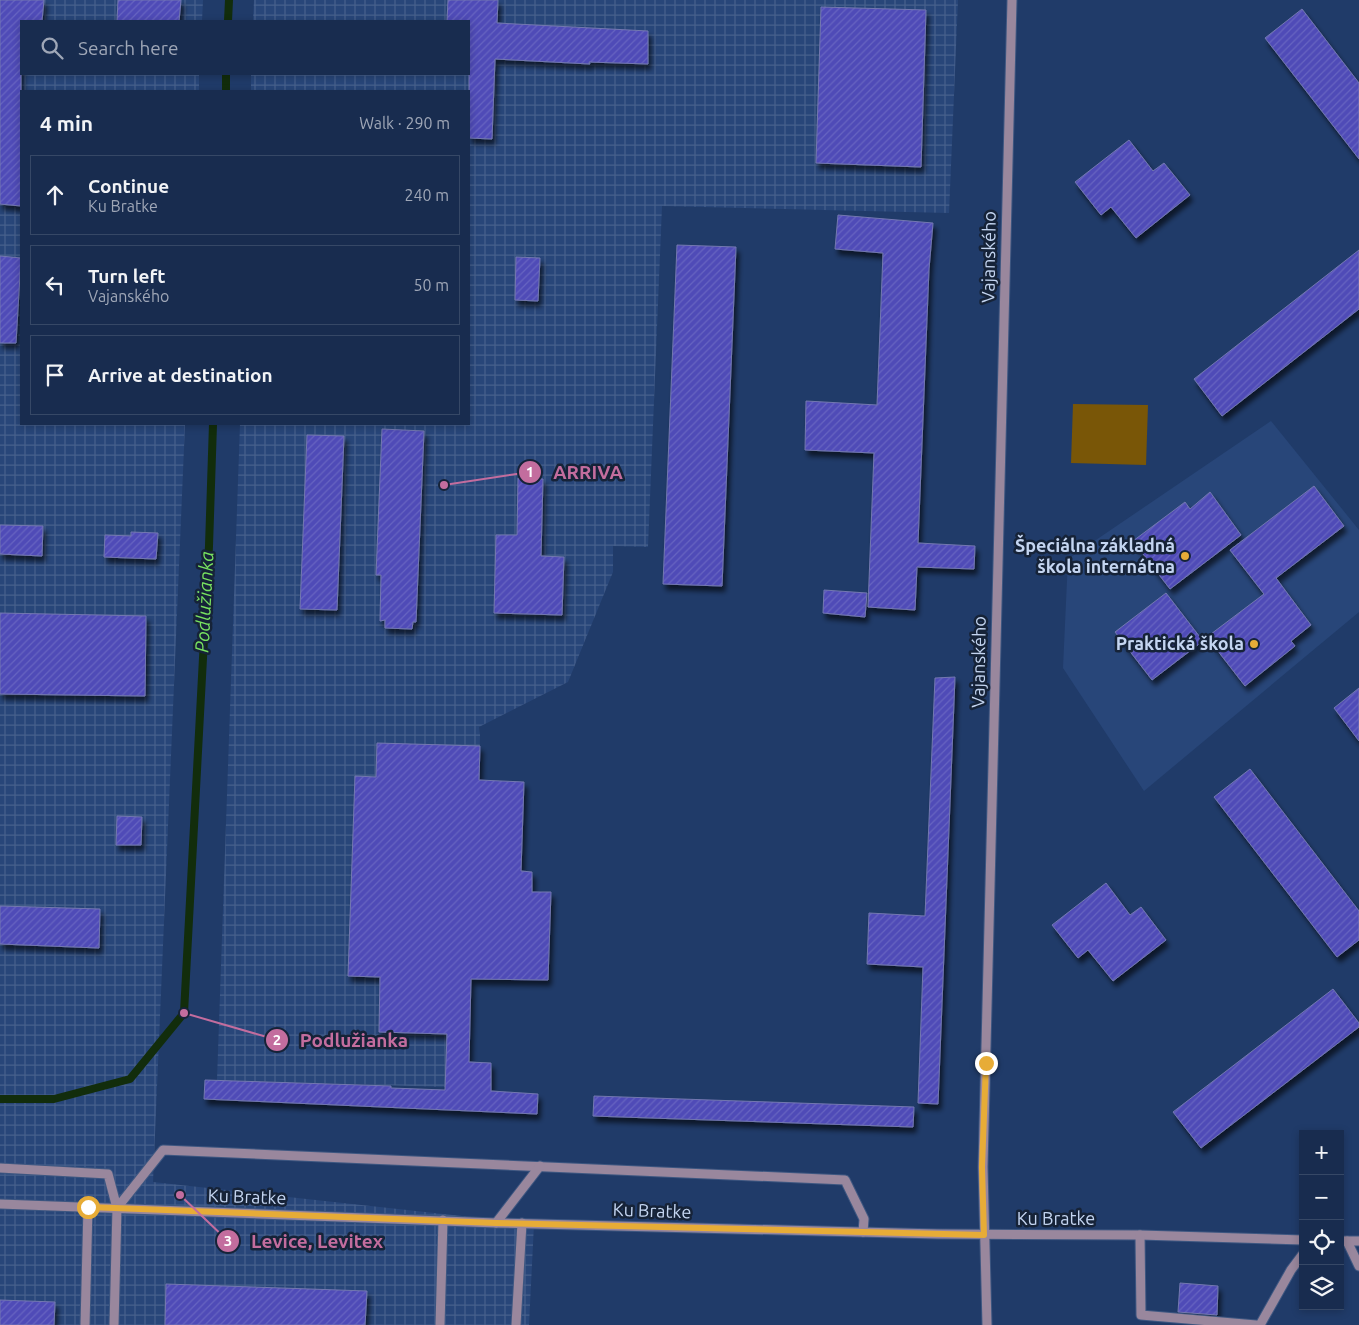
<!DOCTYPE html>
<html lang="en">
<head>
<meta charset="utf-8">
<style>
  :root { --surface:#182c4f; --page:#253859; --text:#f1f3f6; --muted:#9fa7b7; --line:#364866 }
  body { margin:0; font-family:Ubuntu,sans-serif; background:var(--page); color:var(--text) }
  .controls { position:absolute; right:15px; bottom:15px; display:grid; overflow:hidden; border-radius:0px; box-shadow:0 2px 8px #0003 }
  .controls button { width:45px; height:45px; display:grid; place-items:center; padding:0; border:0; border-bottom:1px solid var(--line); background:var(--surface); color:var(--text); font:25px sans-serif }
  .stop { position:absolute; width:15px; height:15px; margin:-11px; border:4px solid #e7ac37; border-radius:50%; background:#fff }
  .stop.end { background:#e7ac37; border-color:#fff; box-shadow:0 1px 5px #0008 }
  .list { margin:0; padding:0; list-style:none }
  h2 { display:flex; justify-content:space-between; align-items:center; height:65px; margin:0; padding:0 20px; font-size:21px }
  h2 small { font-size:16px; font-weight:400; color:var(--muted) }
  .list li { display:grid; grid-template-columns:32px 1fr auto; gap:15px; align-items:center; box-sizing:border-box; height:80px; margin:0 10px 10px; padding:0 10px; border:1px solid var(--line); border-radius:0px }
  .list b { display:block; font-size:19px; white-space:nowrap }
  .list p { margin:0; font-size:16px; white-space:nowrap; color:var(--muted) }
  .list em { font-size:16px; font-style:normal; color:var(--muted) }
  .icon { flex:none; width:28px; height:28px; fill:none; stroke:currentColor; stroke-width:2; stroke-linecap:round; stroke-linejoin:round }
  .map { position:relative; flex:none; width:1359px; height:1325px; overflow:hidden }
  .search { position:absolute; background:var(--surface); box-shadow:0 2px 8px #0003; left:20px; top:20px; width:450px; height:55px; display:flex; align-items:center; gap:12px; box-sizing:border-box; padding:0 18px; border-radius:0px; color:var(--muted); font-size:19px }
  .panel { position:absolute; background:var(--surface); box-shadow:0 2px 8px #0003; left:20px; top:90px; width:450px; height:335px; border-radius:0px }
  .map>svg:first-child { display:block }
  .built { fill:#284679 }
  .industrial { fill:url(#industrial-grid) }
  .park { fill:#795607 }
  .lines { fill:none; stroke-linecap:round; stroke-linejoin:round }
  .stream { stroke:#122d0c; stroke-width:8 }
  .building { fill:url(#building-hatch); stroke:#7378b0; filter:url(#shadow) }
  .minor-casing { stroke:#3e5781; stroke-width:11 }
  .minor { stroke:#99879d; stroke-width:9 }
  .route { stroke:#e7ac37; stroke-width:6 }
  .poi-dot { fill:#e7ac37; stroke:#162338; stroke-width:2 }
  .labels { text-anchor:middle; stroke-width:5; stroke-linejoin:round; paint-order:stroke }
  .street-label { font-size:18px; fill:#c4d5f1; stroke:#162338 }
  .poi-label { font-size:18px; font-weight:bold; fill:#c4d5f1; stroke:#162338; text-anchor:end }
  .water-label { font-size:19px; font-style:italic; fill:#78e260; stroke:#162338 }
  .leader { fill:none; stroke:#c36d9e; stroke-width:2 }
  .callout-dot { fill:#c36d9e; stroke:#162338; stroke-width:2 }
  .mark-label { font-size:15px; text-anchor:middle; font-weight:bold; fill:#fff }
  .callout-label { font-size:19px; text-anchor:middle; font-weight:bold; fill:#c36d9e; stroke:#162338; stroke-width:5; stroke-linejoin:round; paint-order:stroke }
</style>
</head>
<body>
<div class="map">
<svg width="1359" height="1325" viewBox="0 0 1359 1325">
  <defs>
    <pattern id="industrial-grid" width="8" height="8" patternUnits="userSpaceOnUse" patternTransform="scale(1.25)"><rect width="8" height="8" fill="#284679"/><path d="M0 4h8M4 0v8" fill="none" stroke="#46608c"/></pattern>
    <pattern id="building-hatch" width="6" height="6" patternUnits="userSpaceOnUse" patternTransform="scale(1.25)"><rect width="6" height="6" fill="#4f4bb7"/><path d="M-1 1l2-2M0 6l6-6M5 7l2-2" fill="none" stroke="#6764c1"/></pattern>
    <filter id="shadow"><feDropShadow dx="3" dy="5.5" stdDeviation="2.5" flood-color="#0009"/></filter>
  </defs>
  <rect width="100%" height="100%" fill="#203b69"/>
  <!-- built -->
  <polygon class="built" points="1271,421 1359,530 1359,612 1144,791 1063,668 1068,559"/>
  <!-- industrial -->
  <g class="industrial">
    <polygon points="0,0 203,0 202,21 21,21 21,74 199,74 199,91 21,91 21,424 185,424 153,1182 534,1224 529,1325 0,1325"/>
    <polygon points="254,0 958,0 949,213 662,206 648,547 613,546 613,572 568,682 479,727 480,735 479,780 445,1087 217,1080 240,424 469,424 469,91 251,91 251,74 469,74 469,21 253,21"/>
  </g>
  <!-- park -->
  <polygon class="park" points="1073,404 1148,405 1146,465 1071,463"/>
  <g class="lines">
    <!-- stream -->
    <g class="stream">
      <polyline points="228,21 229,0"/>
      <polyline points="226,91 226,74"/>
      <polyline points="0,1099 54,1099 130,1079 184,1013 209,546 213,424"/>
    </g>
  </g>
  <!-- building -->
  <g class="building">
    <polygon points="0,0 44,0 42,21 21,21 21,206 0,204"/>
    <polygon points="118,0 181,0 179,21 117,21"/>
    <polygon points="448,0 498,0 497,23 648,31 648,64 589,62 590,64 495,59 492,139 469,138 469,21 447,21"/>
    <polygon points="821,7 926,10 921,167 816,163"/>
    <polygon points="1302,9 1359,83 1359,159 1265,38"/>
    <polygon points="1129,140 1153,171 1164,163 1190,195 1136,238 1111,207 1101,215 1075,182"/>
    <polygon points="838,215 933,223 929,269 918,543 975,546 974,569 917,567 915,610 868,607 874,453 805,450 806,401 877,405 883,253 835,249"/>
    <polygon points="677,245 736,247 722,586 663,584"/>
    <polygon points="1359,250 1359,309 1222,416 1194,379"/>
    <polygon points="0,256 21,258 16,343 0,343"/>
    <polygon points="516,257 540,258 538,301 515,300"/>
    <polygon points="382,429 424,431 416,622 413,622 412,629 385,628 385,620 380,621 381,575 376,575"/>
    <polygon points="307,435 344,436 337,610 300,609"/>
    <polygon points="518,478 543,479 541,556 564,557 562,615 494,613 496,535 517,535"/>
    <polygon points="1314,486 1344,526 1276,578 1311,625 1291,641 1295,646 1245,686 1207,637 1264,594 1230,550"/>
    <polygon points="1210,492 1241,535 1170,589 1133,541 1185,502 1190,509"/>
    <polygon points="0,525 43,526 42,556 0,554"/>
    <polygon points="131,532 158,533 156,559 104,557 105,535 131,536"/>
    <polygon points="824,590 867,593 865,617 823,613"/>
    <polygon points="1166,593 1203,641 1152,680 1115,632"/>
    <polygon points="0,613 146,616 145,696 0,694"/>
    <polygon points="955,677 938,1104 918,1103 923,967 867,964 869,913 925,916 935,678"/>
    <polygon points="1359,688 1359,741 1334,708"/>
    <polygon points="377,743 480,746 479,780 524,782 521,871 532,872 532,892 551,892 548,980 471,979 469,1062 491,1063 491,1091 538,1094 537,1114 204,1099 205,1080 391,1086 391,1088 445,1090 447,1034 379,1032 380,977 348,976 355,776 376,777"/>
    <polygon points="1250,769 1359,911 1359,940 1337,957 1214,797"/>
    <polygon points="117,816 142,817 141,845 116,845"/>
    <polygon points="1106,883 1130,915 1141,907 1166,940 1113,981 1088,950 1078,958 1052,925"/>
    <polygon points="0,906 100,909 99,948 0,944"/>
    <polygon points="1333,989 1359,1023 1359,1027 1201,1148 1173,1112"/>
    <polygon points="594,1096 914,1107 913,1127 593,1116"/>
    <polygon points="1180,1283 1218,1286 1217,1315 1178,1312"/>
    <polygon points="166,1284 367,1291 365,1325 165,1325"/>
    <polygon points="0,1300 55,1302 54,1325 0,1325"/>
  </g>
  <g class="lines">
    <!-- minor casing -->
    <g class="minor-casing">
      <g id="minor">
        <polyline points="0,1168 108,1174 117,1208 114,1325"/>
        <polyline points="0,1204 496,1223 938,1234 1140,1235 1303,1240"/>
        <polyline points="117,1208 163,1150 845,1180 864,1219 863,1232"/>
        <polyline points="496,1223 540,1166"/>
        <polyline points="1140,1235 1141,1315 1256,1325"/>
        <polyline points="1340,1241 1359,1241"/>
        <polyline points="1347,1241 1359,1266"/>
        <polyline points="85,1325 88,1207"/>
        <polyline points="440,1325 443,1220"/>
        <polyline points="516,1325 522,1223"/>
        <polyline points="987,1325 983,1167 1012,0"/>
        <polyline points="1260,1325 1291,1270 1303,1254"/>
      </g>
    </g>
    <!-- minor -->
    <use href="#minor" class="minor"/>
  </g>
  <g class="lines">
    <!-- route -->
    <polyline class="route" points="88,1207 496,1223 984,1235 982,1167 986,1063"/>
  </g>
  <!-- markers -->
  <g class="poi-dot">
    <circle cx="1185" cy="556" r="5"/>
    <circle cx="1254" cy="644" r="5"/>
  </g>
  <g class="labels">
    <!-- street labels -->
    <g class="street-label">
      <text transform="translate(989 257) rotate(-89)" y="6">Vajanského</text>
      <text transform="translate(979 662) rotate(-89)" y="6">Vajanského</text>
      <text transform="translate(247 1197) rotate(2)" y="6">Ku Bratke</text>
      <text transform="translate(652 1211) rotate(2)" y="6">Ku Bratke</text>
      <text x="1056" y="1225">Ku Bratke</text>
    </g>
    <!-- poi labels -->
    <g class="poi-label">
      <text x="1175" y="552">Špeciálna základná<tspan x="1175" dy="21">škola internátna</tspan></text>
      <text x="1244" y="650">Praktická škola</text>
    </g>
    <!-- water labels -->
    <g class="water-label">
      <text transform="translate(204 602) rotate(-87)" y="7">Podlužianka</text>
    </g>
  </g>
  <!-- callouts -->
  <path class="leader" d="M444 485L530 472M184 1013L277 1040M180 1195L228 1241"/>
  <g class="callout-dot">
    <circle cx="444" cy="485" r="5"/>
    <circle cx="184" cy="1013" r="5"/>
    <circle cx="180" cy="1195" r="5"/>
    <circle cx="530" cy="472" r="12"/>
    <circle cx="277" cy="1040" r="12"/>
    <circle cx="228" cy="1241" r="12"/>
  </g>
  <g class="mark-label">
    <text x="530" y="477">1</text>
    <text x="277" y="1045">2</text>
    <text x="228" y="1246">3</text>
  </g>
  <g class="callout-label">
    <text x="588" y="479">ARRIVA</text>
    <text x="354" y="1047">Podlužianka</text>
    <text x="317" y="1248">Levice, Levitex</text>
  </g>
</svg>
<div class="controls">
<button>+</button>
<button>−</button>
<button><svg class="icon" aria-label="locate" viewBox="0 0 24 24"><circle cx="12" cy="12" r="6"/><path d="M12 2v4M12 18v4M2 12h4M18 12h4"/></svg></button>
<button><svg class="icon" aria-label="layers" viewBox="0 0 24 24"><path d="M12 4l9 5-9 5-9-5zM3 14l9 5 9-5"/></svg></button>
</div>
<div class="stop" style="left:88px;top:1207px"></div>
<div class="stop end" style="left:986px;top:1063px"></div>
<div class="search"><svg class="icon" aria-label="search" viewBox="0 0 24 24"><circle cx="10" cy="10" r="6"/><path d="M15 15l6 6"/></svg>Search here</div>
<section class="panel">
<h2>4 min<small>Walk · 290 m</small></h2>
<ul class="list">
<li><svg class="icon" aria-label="ahead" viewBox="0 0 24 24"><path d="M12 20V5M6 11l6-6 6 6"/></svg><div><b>Continue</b><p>Ku Bratke</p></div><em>240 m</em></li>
<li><svg class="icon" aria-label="left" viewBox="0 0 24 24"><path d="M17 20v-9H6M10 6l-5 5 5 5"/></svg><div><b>Turn left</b><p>Vajanského</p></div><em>50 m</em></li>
<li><svg class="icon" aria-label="arrive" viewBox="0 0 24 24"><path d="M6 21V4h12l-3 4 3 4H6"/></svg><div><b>Arrive at destination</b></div></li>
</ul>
</section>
</div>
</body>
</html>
